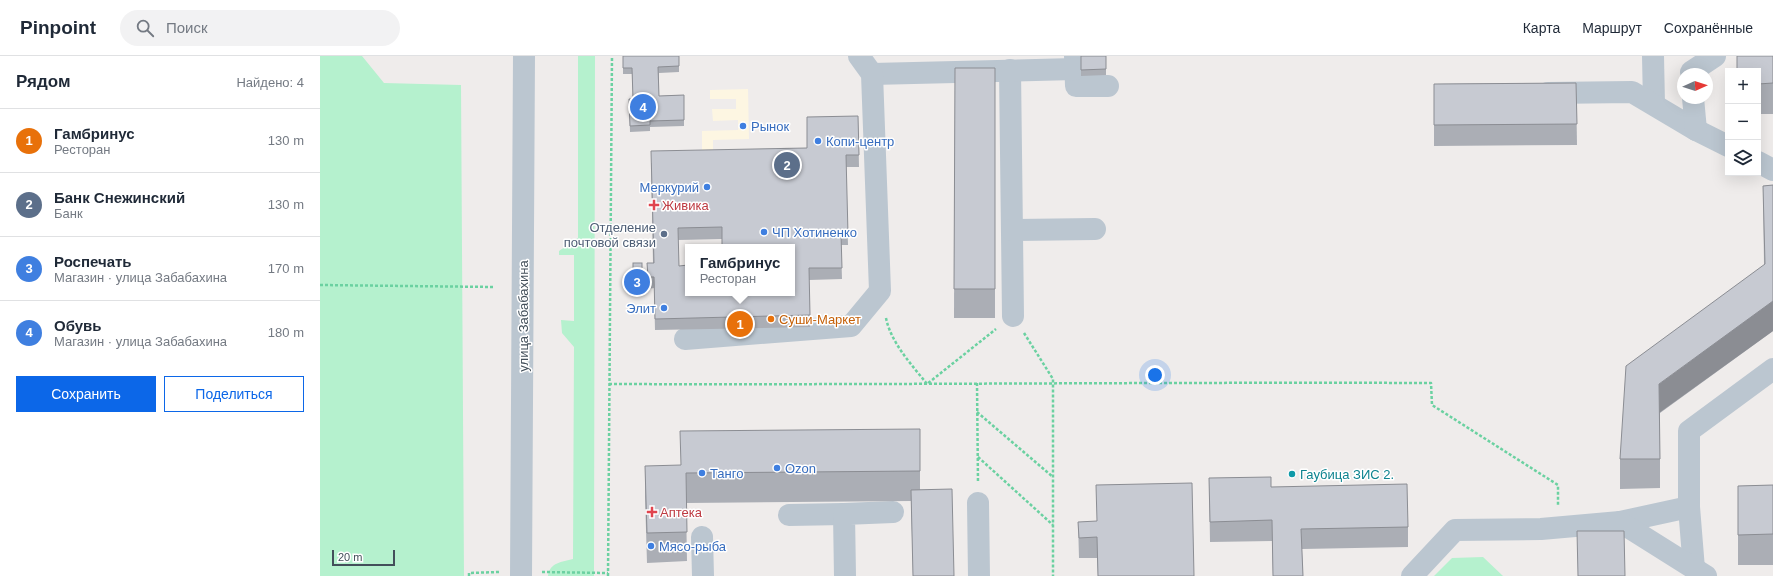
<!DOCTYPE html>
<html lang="ru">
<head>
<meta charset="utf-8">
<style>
  :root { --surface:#fff; --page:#f2f2f3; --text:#1f2937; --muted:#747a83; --line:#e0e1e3; --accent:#0c67e8 }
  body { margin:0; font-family:Helvetica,sans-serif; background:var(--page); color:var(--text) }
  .controls { position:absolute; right:12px; top:12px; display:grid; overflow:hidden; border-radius:0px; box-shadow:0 4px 16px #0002 }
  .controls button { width:36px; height:36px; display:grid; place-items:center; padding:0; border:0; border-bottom:1px solid var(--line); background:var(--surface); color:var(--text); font:20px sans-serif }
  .compass { position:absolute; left:1357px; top:12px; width:36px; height:36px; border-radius:50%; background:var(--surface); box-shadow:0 4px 16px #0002; rotate:87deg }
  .scale { position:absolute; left:12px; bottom:10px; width:63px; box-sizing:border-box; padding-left:4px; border:2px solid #434f5a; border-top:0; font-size:11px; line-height:14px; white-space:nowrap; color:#434f5a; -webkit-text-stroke:3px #fff; paint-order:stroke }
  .you { position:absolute; left:835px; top:319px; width:14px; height:14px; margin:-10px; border:3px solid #fff; border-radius:50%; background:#1a73e8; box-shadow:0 0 0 6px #1a73e833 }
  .badge { display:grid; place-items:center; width:26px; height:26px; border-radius:50%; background:var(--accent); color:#fff; font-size:13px; font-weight:700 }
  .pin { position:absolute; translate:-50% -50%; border:2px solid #fff; box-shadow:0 1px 4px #0006 }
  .popup { position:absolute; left:365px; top:188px; width:110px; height:52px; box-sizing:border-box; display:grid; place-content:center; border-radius:0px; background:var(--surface); filter:drop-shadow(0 1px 3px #0005); font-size:13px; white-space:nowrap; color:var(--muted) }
  .popup b { font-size:15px; color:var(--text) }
  .popup::after { content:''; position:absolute; left:50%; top:100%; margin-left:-8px; border:8px solid transparent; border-top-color:var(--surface) }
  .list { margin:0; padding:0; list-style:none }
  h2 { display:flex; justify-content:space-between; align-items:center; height:52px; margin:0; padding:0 16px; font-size:17px }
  h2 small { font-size:13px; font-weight:400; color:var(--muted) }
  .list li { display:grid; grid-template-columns:26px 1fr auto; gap:12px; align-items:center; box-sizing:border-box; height:64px; padding:0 16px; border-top:1px solid var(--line) }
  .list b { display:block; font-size:15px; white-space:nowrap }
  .list p { margin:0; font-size:13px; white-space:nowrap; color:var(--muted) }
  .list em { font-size:13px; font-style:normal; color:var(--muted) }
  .actions { display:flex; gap:8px; padding:12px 16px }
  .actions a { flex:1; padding:9px 0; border:1px solid var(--accent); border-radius:0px; text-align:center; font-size:14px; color:var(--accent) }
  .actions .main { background:var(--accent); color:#fff }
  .icon { flex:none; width:22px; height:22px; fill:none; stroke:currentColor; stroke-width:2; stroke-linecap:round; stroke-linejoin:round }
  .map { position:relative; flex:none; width:1453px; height:520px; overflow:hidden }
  header { display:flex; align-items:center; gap:24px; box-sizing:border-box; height:56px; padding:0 20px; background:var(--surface); border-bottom:1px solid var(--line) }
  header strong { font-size:19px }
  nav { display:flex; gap:22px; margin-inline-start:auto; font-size:14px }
  .search { width:280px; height:36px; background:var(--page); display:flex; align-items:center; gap:10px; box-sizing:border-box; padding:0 14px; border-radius:22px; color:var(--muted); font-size:15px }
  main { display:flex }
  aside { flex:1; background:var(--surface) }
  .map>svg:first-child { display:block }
  .commercial { fill:#fdf6e2 }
  .green { fill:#b5f1ce }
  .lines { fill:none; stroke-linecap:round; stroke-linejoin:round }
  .path { stroke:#6bd1a1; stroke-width:2.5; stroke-dasharray:3 2; stroke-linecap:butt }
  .minor { stroke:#bbc6d0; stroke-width:22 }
  .wall { fill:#abaeb5; fill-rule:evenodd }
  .shaded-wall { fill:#8b8d93 }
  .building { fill:#c7cad2; stroke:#8b8d93; fill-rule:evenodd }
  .shop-dot { fill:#3f7fe0; stroke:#fff; stroke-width:1.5 }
  .health-dot { fill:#e0444e; stroke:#fff; stroke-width:1.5 }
  .service-dot { fill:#5c6f8a; stroke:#fff; stroke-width:1.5 }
  .food-dot { fill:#e8710a; stroke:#fff; stroke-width:1.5 }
  .culture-dot { fill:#0f9aa8; stroke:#fff; stroke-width:1.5 }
  .labels { text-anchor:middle; stroke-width:3; stroke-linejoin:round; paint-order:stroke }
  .shop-label { font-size:13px; fill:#366cbe; stroke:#fff; text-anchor:start }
  .health-label { font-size:13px; fill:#be3a42; stroke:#fff; text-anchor:start }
  .service-label { font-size:13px; fill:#4e5e75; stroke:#fff; text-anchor:end }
  .street-label { font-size:13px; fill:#434f5a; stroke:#fff }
  .food-label { font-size:13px; fill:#c56008; stroke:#fff; text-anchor:start }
  .culture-label { font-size:13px; fill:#0d838f; stroke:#fff; text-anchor:start }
</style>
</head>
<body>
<header>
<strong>Pinpoint</strong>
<div class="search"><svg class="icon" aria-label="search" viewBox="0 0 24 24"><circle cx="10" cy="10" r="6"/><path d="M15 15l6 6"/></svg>Поиск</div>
<nav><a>Карта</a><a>Маршрут</a><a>Сохранённые</a></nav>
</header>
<main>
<aside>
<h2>Рядом<small>Найдено: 4</small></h2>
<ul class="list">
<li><span class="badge" style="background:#e8710a">1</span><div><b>Гамбринус</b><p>Ресторан</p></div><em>130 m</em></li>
<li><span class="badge" style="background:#5c6f8a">2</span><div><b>Банк Снежинский</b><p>Банк</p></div><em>130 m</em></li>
<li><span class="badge" style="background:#3f7fe0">3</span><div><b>Роспечать</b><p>Магазин · улица Забабахина</p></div><em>170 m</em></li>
<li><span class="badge" style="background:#3f7fe0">4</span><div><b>Обувь</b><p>Магазин · улица Забабахина</p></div><em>180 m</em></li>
</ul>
<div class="actions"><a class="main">Сохранить</a><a>Поделиться</a></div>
</aside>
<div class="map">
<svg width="1453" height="520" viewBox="0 0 1453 520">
  <rect width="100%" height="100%" fill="#efeceb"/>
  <!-- commercial -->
  <polygon class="commercial" points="428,33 429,83 393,84 393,97 382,98 382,75 418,74 418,64 393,65 392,53 416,53 416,43 390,43 390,34"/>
  <!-- green -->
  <g class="green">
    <polygon points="0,0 42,0 64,27 141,29 144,520 0,520"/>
    <path d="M258,0H275L274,520H228C230,506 242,506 253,503L254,291L242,277L241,264L254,265V199H239V195L258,182Z"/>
    <polygon points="1163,501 1183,520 1114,520 1132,502"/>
  </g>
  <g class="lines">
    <!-- path -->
    <g class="path">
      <polyline points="0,229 174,231"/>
      <path d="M566,262C571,287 592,309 607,328L676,273"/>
      <polyline points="704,277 733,323 733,520"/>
      <polyline points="657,327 658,427"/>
      <path d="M289,328C563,329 837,326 1111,327L1112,349L1238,429V450"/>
      <polyline points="657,356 733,421"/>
      <polyline points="658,401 733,469"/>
      <polyline points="222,516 288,517"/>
      <polyline points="149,520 149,517 179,516"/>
      <polyline points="288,520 292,0"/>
    </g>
    <!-- minor -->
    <g class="minor">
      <polyline points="755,0 756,30 788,30"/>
      <polyline points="1333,0 1334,48"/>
      <polyline points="690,14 693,260"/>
      <polyline points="552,18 755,13"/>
      <polyline points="1372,18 1371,16 1395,0"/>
      <polyline points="1228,37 1312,36 1376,74 1408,90"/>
      <polyline points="1373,42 1376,74"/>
      <polyline points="1438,106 1453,114"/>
      <polyline points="692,174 775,173"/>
      <polyline points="365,283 531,270 560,235 552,18 539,0"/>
      <polyline points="658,447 659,520"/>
      <polyline points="469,459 524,458"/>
      <polyline points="1300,466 1369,451"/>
      <polyline points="382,481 383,520"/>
      <polyline points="1374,513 1369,451 1369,375 1453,313"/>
      <polyline points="201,520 204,0"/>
      <polyline points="525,520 524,458 573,456"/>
      <polyline points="1092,520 1135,474 1221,473 1300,466 1386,520"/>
    </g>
  </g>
  <!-- wall -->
  <g class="wall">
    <polygon points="303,0 359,0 359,16 339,17 339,40 364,39 364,70 330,71 330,75 310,76 309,43 313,43 312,18 303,18"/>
    <polygon points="761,0 786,0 786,19 761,20"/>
    <polygon points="1453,0 1453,58 1438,58 1438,15"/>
    <polygon points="635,12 675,12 675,262 634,262"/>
    <polygon points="1256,27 1257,89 1114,90 1114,28"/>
    <path d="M538,60L539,111H526L528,189H521L522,223L489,224L490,271L335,274L334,232L328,233L327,218V207H333L331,107L487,92ZM402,183L472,237L359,210L358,184Z"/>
    <polygon points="1453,129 1453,275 1340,357 1340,432 1300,433 1300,403 1444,209 1443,130"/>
    <rect x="313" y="207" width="9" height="31"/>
    <polygon points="325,410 600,415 600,433 634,520 593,520 591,445 366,447 367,505 327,507 325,440"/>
    <polygon points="889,422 951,431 1088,471 1088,491 982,493 983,520 953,520 952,485 890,486"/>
    <polygon points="1453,429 1453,509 1418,509 1418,430"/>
    <polygon points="758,466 874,520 778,520 777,502 759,502"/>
  </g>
  <!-- shaded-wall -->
  <polygon class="shaded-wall" points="1453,245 1453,275 1339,357 1339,328"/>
  <!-- building -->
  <g class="building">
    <polygon points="303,0 359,0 359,10 338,11 339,40 364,39 364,64 330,65 330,69 310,70 309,43 313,43 312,12 303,12"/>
    <polygon points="761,0 786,0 786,13 761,14"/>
    <polygon points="1417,0 1453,0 1453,27 1438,28 1438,15 1417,15"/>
    <polygon points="635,12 675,12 675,233 634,233"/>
    <polygon points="1256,27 1257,68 1114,69 1114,28"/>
    <path d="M538,60L539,99H526L528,178H521L522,212H489L490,259L335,263L334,221H328L327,207H334L331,95L487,92V61ZM402,171V191H472V237H368V209L359,210L358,172Z"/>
    <polygon points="1453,129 1453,245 1339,328 1340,403 1300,403 1306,310 1445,208 1443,130"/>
    <rect x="313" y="207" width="9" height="25"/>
    <polygon points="600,373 600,415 366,417 367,476 327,477 325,410 361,409 360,375"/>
    <polygon points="951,421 951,431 1087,428 1088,471 981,473 983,520 953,520 952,464 890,466 889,422"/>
    <polygon points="872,427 874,520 778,520 777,481 759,482 758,466 777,465 776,429"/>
    <polygon points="1453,429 1453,478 1418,479 1418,430"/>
    <polygon points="632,433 634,520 593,520 591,434"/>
    <polygon points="1257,475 1304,475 1305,520 1258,520"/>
  </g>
  <!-- markers -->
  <g class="shop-dot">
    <circle cx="423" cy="70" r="4"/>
    <circle cx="498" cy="85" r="4"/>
    <circle cx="387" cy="131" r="4"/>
    <circle cx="444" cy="176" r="4"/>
    <circle cx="344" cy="252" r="4"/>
    <circle cx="457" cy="412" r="4"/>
    <circle cx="382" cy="417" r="4"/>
    <circle cx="331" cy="490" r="4"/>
  </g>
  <g class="health-dot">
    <path d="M332 143h4v4h4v4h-4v4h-4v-4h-4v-4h4z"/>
    <path d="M330 450h4v4h4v4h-4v4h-4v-4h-4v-4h4z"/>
  </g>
  <circle class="service-dot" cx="344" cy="178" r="4"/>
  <circle class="food-dot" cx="451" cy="263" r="4"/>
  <circle class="culture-dot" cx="972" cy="418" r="4"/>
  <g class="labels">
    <!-- shop labels -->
    <g class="shop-label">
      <text x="431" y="75">Рынок</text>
      <text x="506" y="90">Копи-центр</text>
      <text x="379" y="136" text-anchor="end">Меркурий</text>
      <text x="452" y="181">ЧП Хотиненко</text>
      <text x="336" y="257" text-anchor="end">Элит</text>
      <text x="465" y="417">Ozon</text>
      <text x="390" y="422">Танго</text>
      <text x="339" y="495">Мясо-рыба</text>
    </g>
    <!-- health labels -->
    <g class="health-label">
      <text x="342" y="154">Живика</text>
      <text x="340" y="461">Аптека</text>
    </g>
    <!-- service labels -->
    <g class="service-label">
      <text x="336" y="176">Отделение<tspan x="336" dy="15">почтовой связи</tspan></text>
    </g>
    <!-- street labels -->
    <g class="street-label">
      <text transform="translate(203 260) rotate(-90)" y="5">улица Забабахина</text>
    </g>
    <!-- food labels -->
    <g class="food-label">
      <text x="459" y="268">Суши-Маркет</text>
    </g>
    <!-- culture labels -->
    <g class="culture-label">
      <text x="980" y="423">Гаубица ЗИС 2.</text>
    </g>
  </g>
</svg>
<div class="controls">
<button>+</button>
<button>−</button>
<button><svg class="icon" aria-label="layers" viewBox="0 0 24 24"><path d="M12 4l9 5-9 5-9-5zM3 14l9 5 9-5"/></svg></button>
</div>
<svg class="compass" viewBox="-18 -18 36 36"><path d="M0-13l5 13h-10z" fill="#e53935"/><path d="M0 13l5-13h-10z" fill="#747a83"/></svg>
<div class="scale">20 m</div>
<div class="you"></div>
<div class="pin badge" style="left:420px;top:268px;background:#e8710a">1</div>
<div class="popup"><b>Гамбринус</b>Ресторан</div>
<div class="pin badge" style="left:467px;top:109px;background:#5c6f8a">2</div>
<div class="pin badge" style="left:317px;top:226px;background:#3f7fe0">3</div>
<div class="pin badge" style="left:323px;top:51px;background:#3f7fe0">4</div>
</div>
</main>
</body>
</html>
